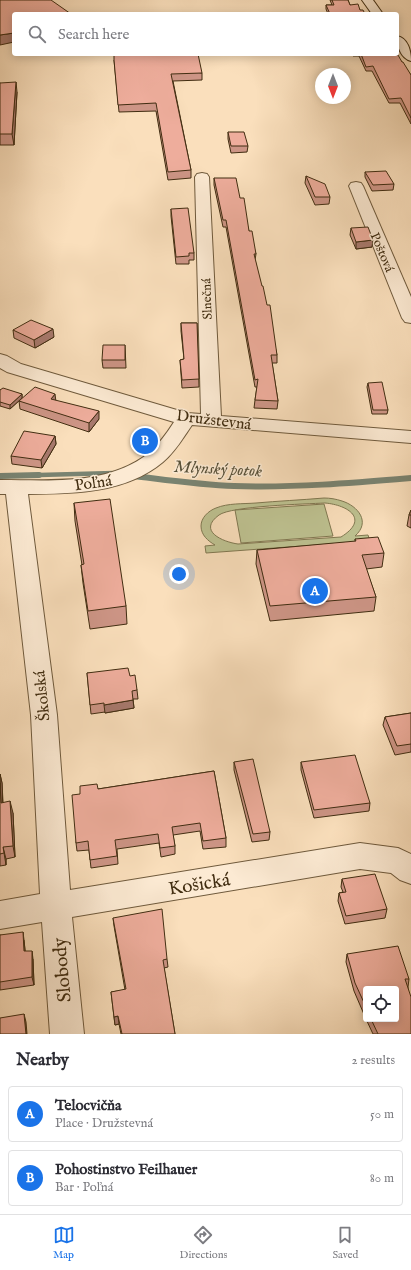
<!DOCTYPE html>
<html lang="en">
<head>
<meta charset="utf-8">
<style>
  :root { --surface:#fff; --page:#f7f7f7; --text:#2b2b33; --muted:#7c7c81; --line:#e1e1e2; --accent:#1a73e8 }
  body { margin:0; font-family:"IM FELL English",serif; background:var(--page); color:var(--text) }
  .controls { position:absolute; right:12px; bottom:12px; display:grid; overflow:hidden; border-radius:4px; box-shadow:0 2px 10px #0003 }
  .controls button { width:36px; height:36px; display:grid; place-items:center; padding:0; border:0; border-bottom:1px solid var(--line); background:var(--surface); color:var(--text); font:20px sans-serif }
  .compass { position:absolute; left:315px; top:68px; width:36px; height:36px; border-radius:50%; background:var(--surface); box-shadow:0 2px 10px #0003; rotate:180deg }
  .you { position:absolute; left:179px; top:574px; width:14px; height:14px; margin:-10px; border:3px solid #fff; border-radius:50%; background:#1a73e8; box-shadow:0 0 0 6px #1a73e833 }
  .badge { display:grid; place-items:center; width:26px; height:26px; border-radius:50%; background:var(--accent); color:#fff; font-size:13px; font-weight:700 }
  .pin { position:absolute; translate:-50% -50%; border:2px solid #fff; box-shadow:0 1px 4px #0006 }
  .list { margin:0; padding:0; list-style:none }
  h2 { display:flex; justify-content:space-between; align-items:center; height:52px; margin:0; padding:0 16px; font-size:17px }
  h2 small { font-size:13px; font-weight:400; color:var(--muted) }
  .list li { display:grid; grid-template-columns:26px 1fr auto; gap:12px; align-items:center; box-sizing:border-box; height:56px; margin:0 8px 8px; padding:0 8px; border:1px solid var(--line); border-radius:4px }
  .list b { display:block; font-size:15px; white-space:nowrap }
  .list p { margin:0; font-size:13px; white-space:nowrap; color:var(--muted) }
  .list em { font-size:13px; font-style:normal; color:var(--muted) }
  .icon { flex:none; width:22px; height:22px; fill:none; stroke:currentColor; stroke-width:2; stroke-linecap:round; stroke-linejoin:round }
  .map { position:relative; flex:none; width:411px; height:1034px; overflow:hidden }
  .search { position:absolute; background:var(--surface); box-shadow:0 2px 10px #0003; left:12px; right:12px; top:12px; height:44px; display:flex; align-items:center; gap:10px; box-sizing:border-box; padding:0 14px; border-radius:4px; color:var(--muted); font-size:15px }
  .sheet { height:180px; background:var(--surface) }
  nav { display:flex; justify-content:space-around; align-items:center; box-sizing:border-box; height:56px; border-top:1px solid var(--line); background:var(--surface); font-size:11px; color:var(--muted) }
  nav a { display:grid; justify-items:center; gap:2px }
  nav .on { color:var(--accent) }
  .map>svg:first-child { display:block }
  .green { fill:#bec291; stroke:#807851; fill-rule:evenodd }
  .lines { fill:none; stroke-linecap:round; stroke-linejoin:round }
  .stream-far1 { stroke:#798371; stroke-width:4.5 }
  .stream { stroke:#798371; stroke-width:6 }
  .street-casing { stroke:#6f5a3c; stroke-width:2 }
  .secondary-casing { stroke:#412d11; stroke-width:2 }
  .street { fill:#fcead3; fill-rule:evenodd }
  .secondary { fill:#fcead3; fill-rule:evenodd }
  .wall { fill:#cd9586; stroke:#412d11 }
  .shaded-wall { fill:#a7796d; stroke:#412d11 }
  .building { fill:#eead9c; stroke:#412d11 }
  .labels { text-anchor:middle; stroke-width:3; stroke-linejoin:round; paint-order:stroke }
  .far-street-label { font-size:13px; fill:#412d11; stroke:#fcead3 }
  .street-label { font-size:16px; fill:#412d11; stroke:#fcead3 }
  .water-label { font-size:17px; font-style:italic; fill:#585139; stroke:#fcead3 }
  .near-street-label { font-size:19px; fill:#412d11; stroke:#fcead3 }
</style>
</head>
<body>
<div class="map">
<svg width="411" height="1034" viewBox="0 0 411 1034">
  <rect width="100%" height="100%" fill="#fadfbc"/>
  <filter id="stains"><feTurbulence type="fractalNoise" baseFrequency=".005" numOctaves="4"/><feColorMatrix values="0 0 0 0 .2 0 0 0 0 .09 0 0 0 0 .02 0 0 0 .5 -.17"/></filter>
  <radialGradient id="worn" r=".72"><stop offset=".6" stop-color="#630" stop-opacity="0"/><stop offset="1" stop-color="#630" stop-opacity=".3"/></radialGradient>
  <!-- green -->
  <g class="green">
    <path d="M324,498C330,498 336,499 342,501C358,506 371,522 355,536L368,535L370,541L206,553L205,546L215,545C208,541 201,535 201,526C201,518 208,511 216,508C228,503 243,504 256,503C278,501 301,500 324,498ZM325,503C348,505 370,519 341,537L238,544C223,542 197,531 219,515C231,506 306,504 325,503Z"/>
    <polygon points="324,504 333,536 241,543 235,510"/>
  </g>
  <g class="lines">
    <!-- stream-far1 -->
    <polyline class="stream-far1" points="1,476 114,473"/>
    <!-- stream -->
    <g class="stream">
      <polyline points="0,476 39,475"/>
      <path d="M134,476C167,480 201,485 234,486C293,488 352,483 411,478"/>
    </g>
    <!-- street casing -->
    <g class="street-casing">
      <g id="street">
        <path d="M202,173L207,174L209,177L221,416L411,431V443L192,425C183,438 175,452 163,462C126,493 74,494 28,494L57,715L70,890L360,843L398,848L411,854V884L400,880L391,873L360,869L72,917L84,1034H50L42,922L0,929V901L40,894L31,715L6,494H0V480C50,480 107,486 149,453C159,444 167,433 174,422L7,372L0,368V354L7,356L21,364L187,413L201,414L195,177L197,174Z"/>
        <polygon points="356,182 361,183 363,186 411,297 411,323 405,322 402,318 349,186 351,183"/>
      </g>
    </g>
    <!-- secondary casing -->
    <g class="secondary-casing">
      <g id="secondary">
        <polygon points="362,0 373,0 383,14 372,14"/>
        <path d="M397,36C408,38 411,51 411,61C400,58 397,45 397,36Z"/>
      </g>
    </g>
    <!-- street -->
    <use href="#street" class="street"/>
    <!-- secondary -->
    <use href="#secondary" class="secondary"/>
  </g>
  <!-- wall -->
  <g class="wall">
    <polygon points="330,0 348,0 350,5 360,10 365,14 328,14 326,9 326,5 332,5"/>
    <polygon points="352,54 396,54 411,75 411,124 400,103 389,103 372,71 366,71 359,56 353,56"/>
    <polygon points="114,60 202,73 202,80 173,81 191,170 191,178 168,180 156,111 119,112"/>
    <polygon points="0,83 17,92 14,145 0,145"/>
    <polygon points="228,132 248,146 247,152 231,153 228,139"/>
    <polygon points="365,172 394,184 393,190 372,191 365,177"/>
    <polygon points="306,176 330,197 329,204 315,205 305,183"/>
    <polygon points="214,178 240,198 249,231 256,254 255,260 277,355 277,363 272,363 278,401 277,409 254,408 255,400 257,387 255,387 226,227 223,227 214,185"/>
    <polygon points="171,209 194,253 194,260 189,260 189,264 176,264 171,216"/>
    <polygon points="351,228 372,247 356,249 350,235"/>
    <polygon points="181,323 197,323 199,387 182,388 180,360 184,359 181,331"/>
    <polygon points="13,330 54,337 35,348 14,338"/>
    <polygon points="125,345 126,368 103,368 102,360"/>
    <polygon points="368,383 388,410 387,414 372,414 367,387"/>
    <polygon points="0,390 22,394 22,398 10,409 0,406"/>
    <polygon points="19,401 56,401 99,419 89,432 20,409"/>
    <polygon points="55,436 56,444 42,468 12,464 11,456"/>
    <polygon points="74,503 126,606 127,624 90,629 83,583 81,565 82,565 75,521"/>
    <polygon points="411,510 411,528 407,526 409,515"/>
    <polygon points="355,539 384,553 382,567 366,569 376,597 374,611 270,621 256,564 257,550 355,542"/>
    <polygon points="87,673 130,676 137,690 138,699 133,699 134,708 105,713 105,712 91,714"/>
    <polygon points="411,713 411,752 395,755 383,725 385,717"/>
    <polygon points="234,762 270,832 269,840 252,842 234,770"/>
    <polygon points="301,762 370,803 369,811 314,818 301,770"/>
    <polygon points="214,771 226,838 226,847 203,849 200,831 173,835 175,846 175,854 161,857 159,843 117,849 118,864 91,868 89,850 77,851 76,843 80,794 98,789"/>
    <polygon points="0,774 2,783 3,802 13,813 15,857 6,859 6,865 0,866"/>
    <polygon points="342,879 387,909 385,918 345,924 338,901 339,893 343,892 341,887"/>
    <polygon points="113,918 167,959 168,967 164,968 175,1034 121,1034 119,1024 115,1025 111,992 125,990 114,926"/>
    <polygon points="0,935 24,940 25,951 33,959 34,985 0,990"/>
    <polygon points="347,954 409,979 408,987 411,1034 373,1034 366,1019 396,1019 366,989 366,1019 354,991 346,962"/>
  </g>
  <!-- shaded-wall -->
  <g class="shaded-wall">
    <polygon points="14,33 14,42 0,45 0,35"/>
    <polygon points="16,82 17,92 14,145 12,134"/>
    <polygon points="373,240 372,247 356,249 356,242"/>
    <polygon points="53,329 54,337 35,348 34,340"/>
    <polygon points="22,394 22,398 10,409 10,405"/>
    <polygon points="55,394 56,402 51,399"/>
    <polygon points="99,411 99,419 89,432 89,423"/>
    <polygon points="55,436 56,444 42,468 41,460"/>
    <polygon points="133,700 134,708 105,713 104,705"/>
    <polygon points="0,774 2,783 3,814 1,803"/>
    <polygon points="10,801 13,813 15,857 13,846"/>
    <polygon points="3,847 6,859 6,865"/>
    <polygon points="23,932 24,940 26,959 24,951"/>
    <polygon points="32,951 33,959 34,985 32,977"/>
    <polygon points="24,1014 26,1022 27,1034 26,1034"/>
    <polygon points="118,1016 119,1024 115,1025 114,1017"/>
  </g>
  <!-- building -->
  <g class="building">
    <polygon points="0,0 51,0 71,14 14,14 14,33 0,35"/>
    <polygon points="332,0 348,0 350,5 358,4 360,10 363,10 365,14 330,14 326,5 334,5"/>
    <polygon points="114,54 198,54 202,73 171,74 191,170 168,172 156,103 118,105 114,60"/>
    <polygon points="361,54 396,54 396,55 398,55 402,62 403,62 411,75 411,118 401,98 389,99 373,66 366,67"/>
    <polygon points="16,82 12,134 0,134 0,83"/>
    <polygon points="228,132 244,132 248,146 231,146"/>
    <polygon points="386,171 394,184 373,185 365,172"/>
    <polygon points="306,176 325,184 330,197 315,197"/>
    <polygon points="214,178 236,178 240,198 244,198 249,231 252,231 256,254 254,254 262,286 263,286 267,305 270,305 277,355 271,355 278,401 255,400 258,379 255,380 226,220 223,220"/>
    <polygon points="188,208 194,253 189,253 189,256 176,257 171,209"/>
    <polygon points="368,227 373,240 356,242 351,228"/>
    <polygon points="31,320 53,329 34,340 13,330"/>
    <polygon points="181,323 197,323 199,379 182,380 180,360 184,359"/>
    <polygon points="103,345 125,345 125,360 102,360"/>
    <polygon points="382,382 388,410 373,410 368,383"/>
    <polygon points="35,387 55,394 51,399 99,411 89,423 19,401"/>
    <polygon points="3,388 22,394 10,405 0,402 0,390"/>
    <polygon points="24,431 55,436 41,460 11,456"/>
    <polygon points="110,499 126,606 88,611 81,565 84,564 74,503"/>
    <polygon points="411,510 411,515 409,515"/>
    <polygon points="378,537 384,553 362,555 376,597 270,606 257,550 356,541 355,539"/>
    <polygon points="128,668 130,676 135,675 137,690 132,691 133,700 104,705 104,703 90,705 87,673"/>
    <polygon points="411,713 411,744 397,746 385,717"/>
    <polygon points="355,755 370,803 314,810 301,762"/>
    <polygon points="253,759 270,832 253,834 234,762"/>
    <polygon points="214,771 226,838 203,841 200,823 172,827 175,846 160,848 158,834 115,840 117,856 90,860 88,841 76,843 72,795 80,794 80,786 97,784 98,789"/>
    <polygon points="0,783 1,803 10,801 13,846 3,847 4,853 0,854"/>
    <polygon points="375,874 387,909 346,916 339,893 346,892 342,879"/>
    <polygon points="162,909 167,959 163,960 175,1034 122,1034 118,1016 114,1017 111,992 126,989 113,918"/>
    <polygon points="23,932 24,951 32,951 32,977 0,982 0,935"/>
    <polygon points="398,946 409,979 405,979 411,997 411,1034 378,1034 371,1019 396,1019 396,989 366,989 366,1007 355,983 347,954"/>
    <polygon points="24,1014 26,1034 0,1034 0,1018"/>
  </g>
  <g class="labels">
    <!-- far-street labels -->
    <g class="far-street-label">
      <text transform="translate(383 252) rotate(67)" y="5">Poštová</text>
      <text transform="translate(206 299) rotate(-92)" y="5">Slnečná</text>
    </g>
    <!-- street labels -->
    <g class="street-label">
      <text transform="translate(214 419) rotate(7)" y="6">Družstevná</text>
      <text transform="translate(93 482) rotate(-8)" y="6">Poľná</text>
      <text transform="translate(41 696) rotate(-96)" y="6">Školská</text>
    </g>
    <!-- water labels -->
    <g class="water-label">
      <text transform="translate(218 468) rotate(3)" y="6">Mlynský potok</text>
    </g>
    <!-- near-street labels -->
    <g class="near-street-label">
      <text transform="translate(199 883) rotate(-9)" y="7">Košická</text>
      <text transform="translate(61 970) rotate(-95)" y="7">Slobody</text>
    </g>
  </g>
  <rect width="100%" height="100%" filter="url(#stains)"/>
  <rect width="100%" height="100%" fill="url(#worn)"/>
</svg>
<div class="controls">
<button><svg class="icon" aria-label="locate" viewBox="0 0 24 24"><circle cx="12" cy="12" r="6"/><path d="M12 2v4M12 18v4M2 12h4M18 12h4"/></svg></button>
</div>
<svg class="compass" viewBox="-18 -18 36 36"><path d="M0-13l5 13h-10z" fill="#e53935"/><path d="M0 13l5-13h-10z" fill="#7c7c81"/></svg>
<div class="you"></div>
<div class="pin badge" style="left:315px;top:591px">A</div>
<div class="pin badge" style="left:145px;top:441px">B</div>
<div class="search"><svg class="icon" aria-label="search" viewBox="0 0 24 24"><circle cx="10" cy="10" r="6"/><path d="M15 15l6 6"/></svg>Search here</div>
</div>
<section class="sheet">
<h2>Nearby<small>2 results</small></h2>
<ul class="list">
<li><span class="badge">A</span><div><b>Telocvičňa</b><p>Place · Družstevná</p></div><em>50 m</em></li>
<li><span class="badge">B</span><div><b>Pohostinstvo Feilhauer</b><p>Bar · Poľná</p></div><em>80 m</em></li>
</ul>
</section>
<nav>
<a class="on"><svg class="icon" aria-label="map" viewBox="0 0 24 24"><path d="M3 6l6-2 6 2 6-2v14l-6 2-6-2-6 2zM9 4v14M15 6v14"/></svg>Map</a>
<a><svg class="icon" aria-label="directions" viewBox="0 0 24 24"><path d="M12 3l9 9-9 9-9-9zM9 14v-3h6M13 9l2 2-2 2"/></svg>Directions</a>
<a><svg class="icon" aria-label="saved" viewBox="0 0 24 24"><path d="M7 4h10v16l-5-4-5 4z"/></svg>Saved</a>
</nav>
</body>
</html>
